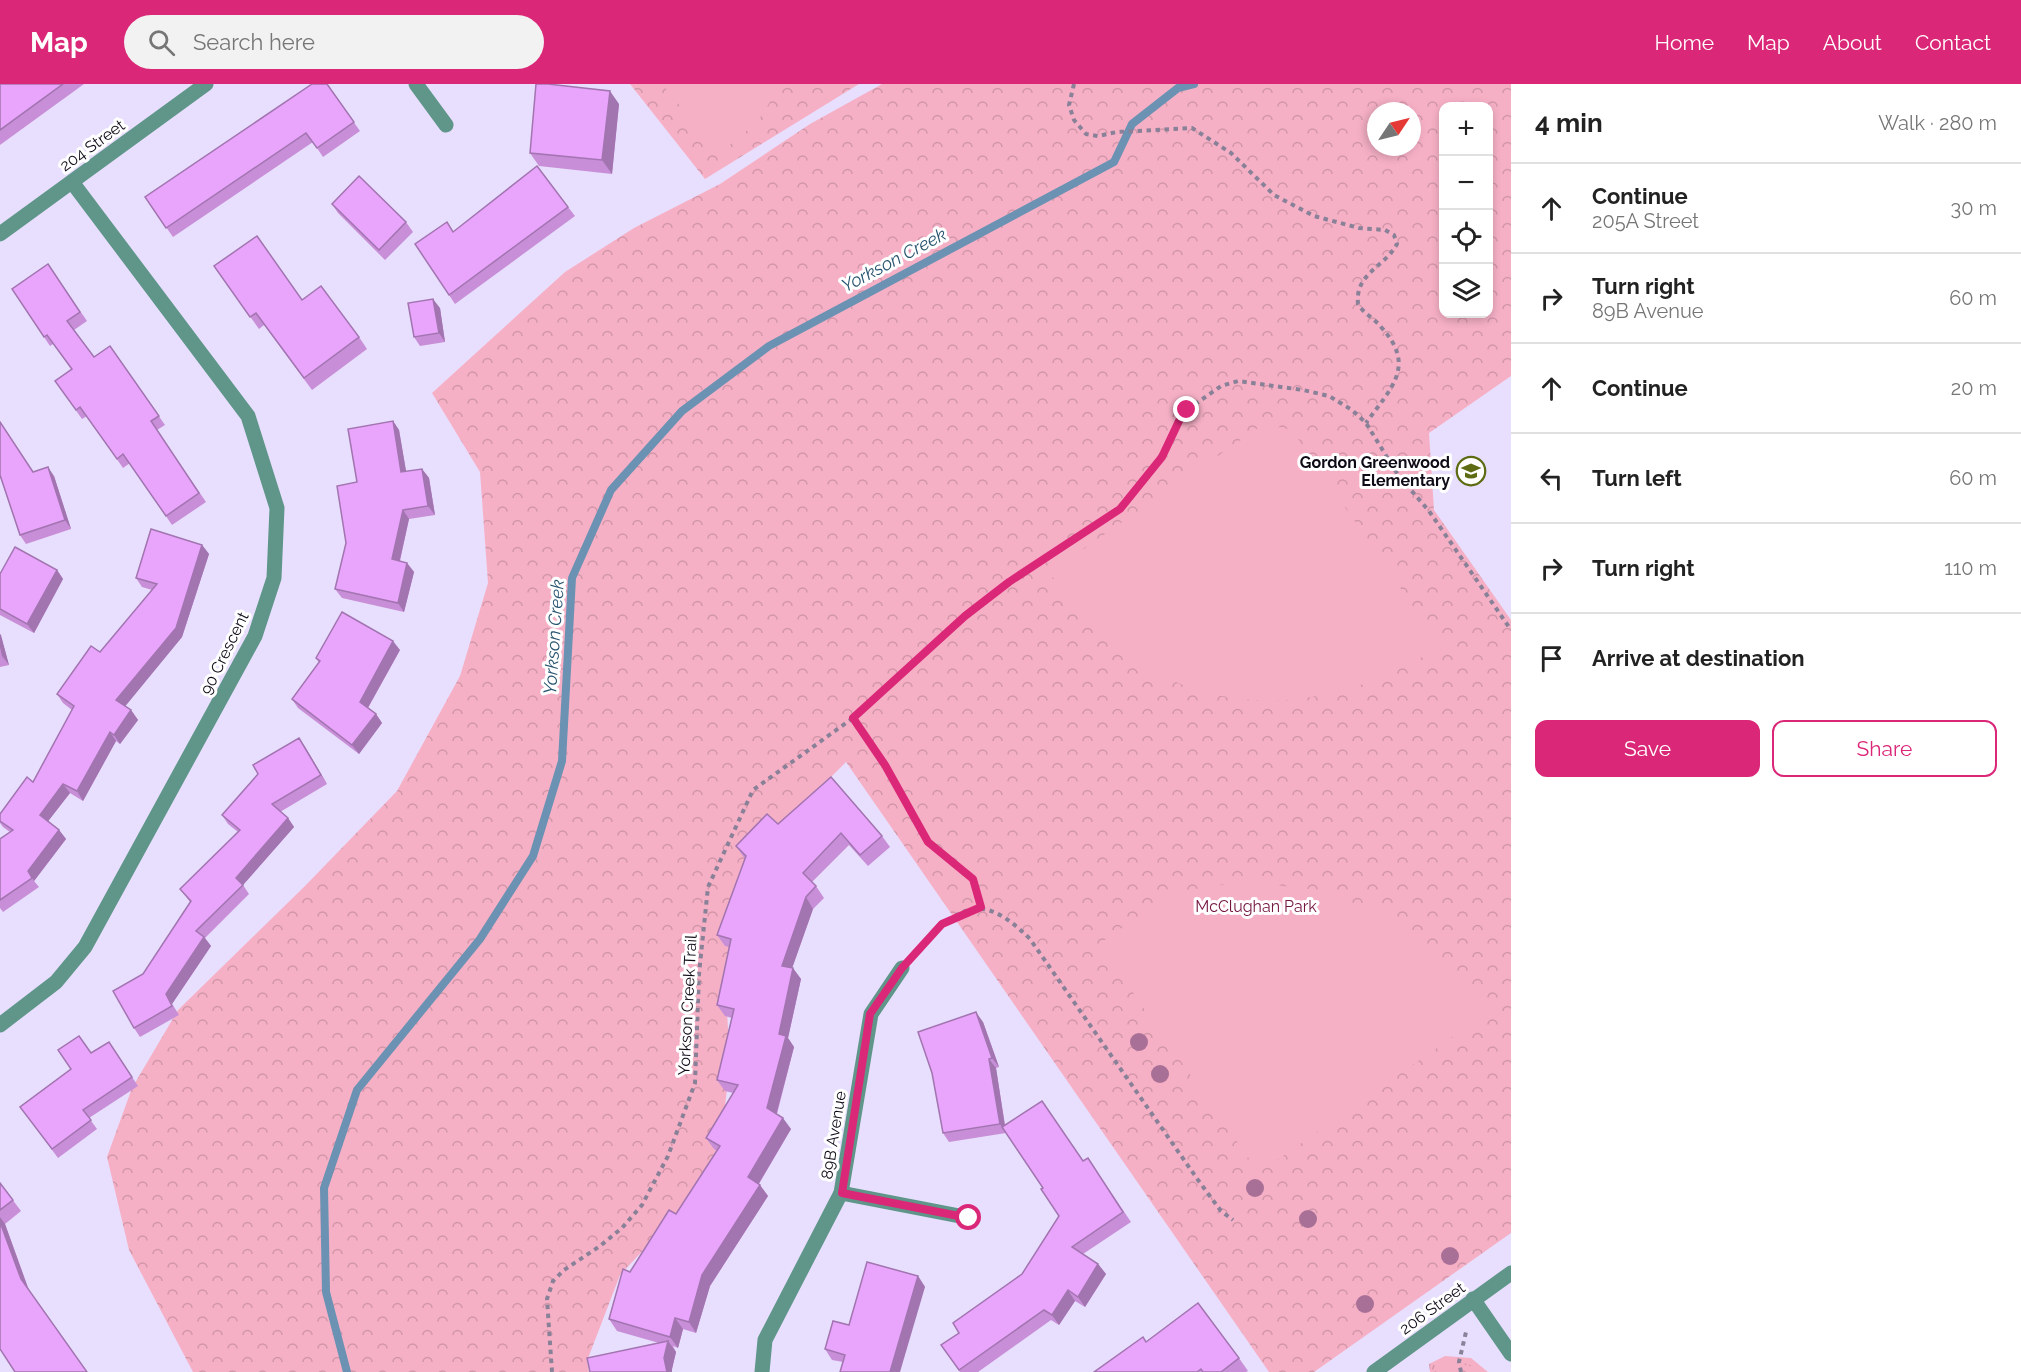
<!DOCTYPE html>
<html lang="en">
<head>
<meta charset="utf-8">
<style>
  :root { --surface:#fff; --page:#f2f2f2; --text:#222; --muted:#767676; --line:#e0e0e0; --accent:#db2777 }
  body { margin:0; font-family:Raleway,sans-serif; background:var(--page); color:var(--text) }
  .controls { position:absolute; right:18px; top:18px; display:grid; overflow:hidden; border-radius:12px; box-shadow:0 3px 9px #0003 }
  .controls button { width:54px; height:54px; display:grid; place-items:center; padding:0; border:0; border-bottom:2px solid var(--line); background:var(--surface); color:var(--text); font:30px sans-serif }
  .compass { position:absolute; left:1367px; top:18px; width:54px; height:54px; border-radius:50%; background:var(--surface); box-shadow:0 3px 9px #0003; rotate:55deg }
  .stop { position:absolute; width:18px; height:18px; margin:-14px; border:4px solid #db2777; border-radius:50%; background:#fff }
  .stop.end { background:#db2777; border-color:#fff; box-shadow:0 2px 6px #0008 }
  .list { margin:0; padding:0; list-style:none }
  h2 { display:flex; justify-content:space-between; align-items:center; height:78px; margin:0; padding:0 24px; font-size:26px }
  h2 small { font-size:20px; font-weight:400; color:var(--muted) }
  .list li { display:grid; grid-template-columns:39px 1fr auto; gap:18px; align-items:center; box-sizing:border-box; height:90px; padding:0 24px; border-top:2px solid var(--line) }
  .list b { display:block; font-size:22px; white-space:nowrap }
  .list p { margin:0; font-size:20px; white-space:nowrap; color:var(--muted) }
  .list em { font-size:20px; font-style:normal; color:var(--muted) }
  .actions { display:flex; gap:12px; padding:18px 24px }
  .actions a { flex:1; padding:14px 0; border:2px solid var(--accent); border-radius:12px; text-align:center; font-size:21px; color:var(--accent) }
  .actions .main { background:var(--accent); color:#fff }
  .icon { flex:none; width:33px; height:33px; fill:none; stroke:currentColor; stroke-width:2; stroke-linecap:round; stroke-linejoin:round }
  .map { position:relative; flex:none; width:1511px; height:1288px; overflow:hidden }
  header { display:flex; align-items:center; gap:36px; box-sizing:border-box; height:84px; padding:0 30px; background:var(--accent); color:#fff }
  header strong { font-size:28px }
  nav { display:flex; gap:33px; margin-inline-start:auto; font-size:21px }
  .search { width:420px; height:54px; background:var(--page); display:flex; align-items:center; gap:15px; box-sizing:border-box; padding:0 21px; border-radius:33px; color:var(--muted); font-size:22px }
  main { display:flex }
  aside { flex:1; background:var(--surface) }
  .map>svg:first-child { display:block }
  .grass { fill:url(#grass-tufts) }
  .forest { fill:url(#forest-crowns); fill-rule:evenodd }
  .pitch { fill:#f6b0c6 }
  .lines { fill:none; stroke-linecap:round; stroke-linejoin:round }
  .stream { stroke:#6b92b2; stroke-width:8 }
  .path { stroke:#888198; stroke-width:4; stroke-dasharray:4.5 4.5; stroke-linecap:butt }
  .minor { stroke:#5f9689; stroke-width:15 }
  .tertiary { stroke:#5f9689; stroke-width:15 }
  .tree { fill:#a87096 }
  .wall { fill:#c88ed8 }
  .shaded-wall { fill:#a274b0 }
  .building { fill:#e8a5fb; stroke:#a274b0; stroke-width:1.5 }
  .route { stroke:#db2777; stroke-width:8 }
  .labels { text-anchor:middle; stroke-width:6; stroke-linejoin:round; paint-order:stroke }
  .street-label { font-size:16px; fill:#0e0a16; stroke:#fff }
  .poi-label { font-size:16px; font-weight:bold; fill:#0e0a16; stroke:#fff; text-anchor:end }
  .park-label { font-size:16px; fill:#741540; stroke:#fff }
  .water-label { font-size:18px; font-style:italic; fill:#28546f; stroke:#fff }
</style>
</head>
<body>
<header>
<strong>Map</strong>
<div class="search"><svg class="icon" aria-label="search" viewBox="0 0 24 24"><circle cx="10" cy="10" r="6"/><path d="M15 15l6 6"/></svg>Search here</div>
<nav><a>Home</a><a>Map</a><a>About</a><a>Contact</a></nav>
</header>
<main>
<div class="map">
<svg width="1511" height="1288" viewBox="0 0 1511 1288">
  <defs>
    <pattern id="grass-tufts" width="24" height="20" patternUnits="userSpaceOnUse" patternTransform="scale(1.5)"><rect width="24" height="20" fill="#f6b0c6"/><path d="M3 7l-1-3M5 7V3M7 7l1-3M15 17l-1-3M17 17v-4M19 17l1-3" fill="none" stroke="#d296a9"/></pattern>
    <pattern id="forest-crowns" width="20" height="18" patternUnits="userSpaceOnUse" patternTransform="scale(1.5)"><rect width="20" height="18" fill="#f6b0c6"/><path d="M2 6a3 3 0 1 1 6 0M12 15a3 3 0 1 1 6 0" fill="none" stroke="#d296a9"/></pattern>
  </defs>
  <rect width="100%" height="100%" fill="#e8dffe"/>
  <!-- grass -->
  <polygon class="grass" points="1445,1272 1471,1274 1488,1288 1430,1288 1429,1280"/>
  <!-- forest -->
  <g class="forest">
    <polygon points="630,0 859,0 705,95"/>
    <path d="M882,0H1511V292L1429,349L1434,426L1511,536V1149L1314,1288H1269L846,678L814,710L725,888L730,983L719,1067L682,1125L620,1191L587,1277L589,1288H193L129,1166L107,1073L132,1004L178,926L305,802L397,707L460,592L488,499L480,388L432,309L565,188L634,144L720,100L810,40ZM1444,22H1488V230H1444ZM1376,27H1412V63H1376Z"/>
    <polygon points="1448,1278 1470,1282 1474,1288 1434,1288"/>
  </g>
  <!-- pitch -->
  <g class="pitch">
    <polygon points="662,0 781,0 758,37 720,69"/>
    <path d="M1264,340L1292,346L1440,562C1345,624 1225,641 1128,571C1097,548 1074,518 1049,489Z"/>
    <polygon points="1259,799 1324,807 1381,830 1433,867 1488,928 1273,1079 1250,1076 1099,860 1154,822 1204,802"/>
  </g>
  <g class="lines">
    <!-- stream -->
    <polyline class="stream" points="347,1288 326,1208 324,1104 357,1006 480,855 533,772 562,677 572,494 611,406 682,327 769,262 1114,78 1132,40 1178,4 1194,0"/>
    <!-- path -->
    <g class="path">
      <path d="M1074,0L1069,21L1074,36L1086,50L1098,52L1117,48L1192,44L1231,69L1274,111L1314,132L1359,144L1385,146L1394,151L1397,160C1384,184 1355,189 1358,220C1364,230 1374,234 1381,243C1417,282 1391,304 1366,339"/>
      <polyline points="981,823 973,795 929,758 885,681 853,634 965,532 1009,498 1120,425 1162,373 1179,337 1187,326 1221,302 1238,297 1303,306 1329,312 1352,326 1366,339 1398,391 1429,427 1511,546"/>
      <path d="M916,869C958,822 980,805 1030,855L1198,1096L1221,1127L1233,1136"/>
      <polyline points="552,1288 547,1215 553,1197 564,1186 600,1162 622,1144 642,1121 668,1072 695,999 699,890 708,803 753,706 853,634"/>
      <polyline points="1461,1288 1459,1278 1466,1248"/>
    </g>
    <!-- minor -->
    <g class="minor">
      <polyline points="416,0 446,41"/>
      <polyline points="0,941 56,898 85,863 255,552 274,494 277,424 248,332 72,98"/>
      <polyline points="841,1109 970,1134"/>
      <polyline points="1473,1215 1511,1270"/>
      <polyline points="762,1288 765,1256 841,1109 871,930 902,884"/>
      <polyline points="1374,1288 1511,1189"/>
    </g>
    <!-- tertiary -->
    <polyline class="tertiary" points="0,150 206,0"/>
  </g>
  <!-- trees -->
  <g class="tree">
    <circle cx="1139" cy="958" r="9"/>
    <circle cx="1160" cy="990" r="9"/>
    <circle cx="1255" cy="1104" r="9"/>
    <circle cx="1308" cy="1135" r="9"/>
    <circle cx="1450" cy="1172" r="9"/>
    <circle cx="1365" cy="1220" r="9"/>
  </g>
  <!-- wall -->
  <g class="wall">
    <polygon points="0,0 84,0 0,61"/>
    <polygon points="327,0 360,47 323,73 313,58 173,153 145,113"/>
    <polygon points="619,20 612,90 539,82 530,69"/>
    <polygon points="332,120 406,138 413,148 385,176 338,129"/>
    <polygon points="568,123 575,132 455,220 415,160"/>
    <polygon points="48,180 87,237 74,246 94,273 110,262 165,341 157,346 206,418 172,441 130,379 123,384 87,332 82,335 55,297 71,285 53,260 50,262 12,205"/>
    <polygon points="214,182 302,216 359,253 367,265 312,306 264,241 259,245"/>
    <polygon points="440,224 445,258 420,262 414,253"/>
    <polygon points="393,337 399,346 406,388 422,385 429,394 435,431 409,435 400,477 407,479 414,488 404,528 342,514 335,505 346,459 357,398"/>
    <polygon points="0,338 33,388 54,392 71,445 26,460 20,451 0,393"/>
    <polygon points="202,461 209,470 182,553 125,622 131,626 138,636 120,660 116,657 83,717 70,709 48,737 59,746 66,755 34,797 39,803 3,828 0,824 0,755 10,748 3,743 0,739 0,730 33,698 72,626 63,619 57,610 100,568 152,506 142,503 136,494"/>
    <polygon points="57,486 63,495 34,549 0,531 0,490"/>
    <polygon points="0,550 9,581 0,583"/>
    <polygon points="400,566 368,624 376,630 382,639 359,670 298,624 292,615 319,579 316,574"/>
    <polygon points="305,663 327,700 280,728 288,734 294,743 243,801 249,810 205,854 211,862 172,920 179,931 140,953 134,944 143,890 190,818 180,805 238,748 228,740 222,731"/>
    <polygon points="778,740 882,752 890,763 868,782 849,761 812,798 816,802 824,814 813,825 792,884 801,895 788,954 794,963 777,1030 791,1045 759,1100 768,1112 710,1202 696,1249 683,1245 678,1264 673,1262 676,1268 672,1285 672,1288 590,1288 659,1259 617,1247 609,1235 630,1188 676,1130 717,1067 714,1065 706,1054 733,1009 725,1007 717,996 732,934 725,932 717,921 729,863 725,862 717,851 745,775 736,762"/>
    <polygon points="983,938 999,983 996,984 1005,1041 1083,1077 1088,1074 1131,1138 1083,1170 1098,1180 1106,1190 1085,1223 1075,1217 1059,1241 1051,1236 978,1288 960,1288 941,1261 959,1249 1022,1190 1059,1132 1043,1104 1006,1049 949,1058 943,1049"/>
    <polygon points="109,958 138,1002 89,1034 97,1045 58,1074 27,1032 91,969"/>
    <polygon points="0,1099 21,1127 5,1140 29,1206 0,1265"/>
    <polygon points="918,1192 925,1203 843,1278 832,1276 825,1265 849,1241"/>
    <polygon points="1239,1274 1248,1287 1246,1288 1094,1288"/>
  </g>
  <!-- shaded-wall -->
  <g class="shaded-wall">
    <polygon points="610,7 619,20 612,90 602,76"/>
    <polygon points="433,215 440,224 445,258 439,249"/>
    <polygon points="393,337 399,346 408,398 401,388"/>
    <polygon points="48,383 54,392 71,445 65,436"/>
    <polygon points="422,385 429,394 435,431 428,422"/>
    <polygon points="403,426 409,435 398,484 392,475"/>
    <polygon points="202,461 209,470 182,553 123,625 116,616"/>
    <polygon points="407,479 414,488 404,528 398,519"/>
    <polygon points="57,486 63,495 34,549 27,540"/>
    <polygon points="0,550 1,551 9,581 2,572 0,563"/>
    <polygon points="393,557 400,566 366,627 360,618"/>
    <polygon points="131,626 138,636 120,660 114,651"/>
    <polygon points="376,630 382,639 359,670 352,661"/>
    <polygon points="110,648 116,657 83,717 77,707"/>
    <polygon points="299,654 305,663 327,700 321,691"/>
    <polygon points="63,700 70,709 46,740 40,731"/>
    <polygon points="288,734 294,743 243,801 236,794"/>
    <polygon points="59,746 66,755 34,797 28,787"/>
    <polygon points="806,813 813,825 789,893 782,882"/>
    <polygon points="204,853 211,862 172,920 179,931 166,910"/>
    <polygon points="793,884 801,895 788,954 794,963 775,1035 767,1024 779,950"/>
    <polygon points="976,928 983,938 999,983 992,974"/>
    <polygon points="989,975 996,984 1006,1049 1000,1040"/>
    <polygon points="783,1034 791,1045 756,1104 748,1093"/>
    <polygon points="760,1101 768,1112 710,1202 696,1249 689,1238 702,1191"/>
    <polygon points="0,1133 5,1140 29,1207 21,1195 0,1138"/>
    <polygon points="1098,1180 1106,1190 1085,1223 1078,1213"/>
    <polygon points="918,1192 925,1203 900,1288 890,1288"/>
    <polygon points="1068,1206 1075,1217 1059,1241 1052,1231"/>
    <polygon points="675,1234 683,1245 678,1264 670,1253"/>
    <polygon points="668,1257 676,1268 672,1285 672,1288 667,1288 664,1274"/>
  </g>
  <!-- building -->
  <g class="building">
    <polygon points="0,0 63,0 0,46"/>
    <polygon points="312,0 327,0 354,38 317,64 306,49 166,144 145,113"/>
    <polygon points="536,0 548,0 610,7 602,76 530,69"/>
    <polygon points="537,82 568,123 449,211 415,160 447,138 453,148"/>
    <polygon points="359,92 406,138 379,166 332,120"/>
    <polygon points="257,152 302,216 321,202 359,253 304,294 256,229 250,233 214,182"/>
    <polygon points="48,180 80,228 67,237 94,273 110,262 159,332 151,337 199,409 166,432 123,370 117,375 80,323 76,326 55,297 72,285 47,251 44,253 12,205"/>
    <polygon points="433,215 439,249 414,253 408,219"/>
    <polygon points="393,337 401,388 422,385 428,422 403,426 392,475 407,479 398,519 335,505 346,459 337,402 357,398 348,345"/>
    <polygon points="0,338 33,388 48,383 65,436 20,451 0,391"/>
    <polygon points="151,445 202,461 176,544 116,616 131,626 114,651 110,648 77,707 63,700 40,731 59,746 28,787 32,794 0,816 0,755 13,746 0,737 0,730 27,693 33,698 74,622 57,610 91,562 100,568 157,500 136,494"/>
    <polygon points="15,463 57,486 27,540 0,525 0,490"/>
    <polygon points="342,528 393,557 360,618 376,630 352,661 292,615 320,577 316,574"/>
    <polygon points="299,654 321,691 272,720 288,734 236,794 243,801 196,847 204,853 166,910 172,922 134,944 113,907 143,890 191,817 180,805 240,746 222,731 258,690 253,681"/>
    <polygon points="831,693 882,752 860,771 841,749 803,789 816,802 806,813 782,882 793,884 779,950 786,952 767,1024 783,1034 748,1093 760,1101 702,1191 689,1238 675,1234 670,1253 609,1235 623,1185 630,1188 669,1126 676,1130 720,1062 706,1054 738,1001 717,996 734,925 717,921 731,855 717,851 746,772 736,762 767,730 778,740"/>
    <polygon points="976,928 992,974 989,975 1000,1040 943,1049 932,989 918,948"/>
    <polygon points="79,952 91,969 109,958 132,993 83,1026 91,1036 52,1065 20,1023 71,985 58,966"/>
    <polygon points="1042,1017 1083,1077 1088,1074 1123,1128 1072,1163 1098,1180 1078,1213 1068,1206 1052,1231 1044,1226 959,1286 941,1261 959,1249 953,1239 1022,1190 1059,1132 1041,1105 1043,1104 1002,1043"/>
    <polygon points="0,1099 13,1116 0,1126"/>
    <polygon points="0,1138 21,1195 87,1288 15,1288 0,1265"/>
    <polygon points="867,1178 918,1192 890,1288 840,1288 845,1271 825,1265 833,1237 849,1241"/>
    <polygon points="1198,1219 1239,1274 1221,1288 1203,1288 1201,1285 1197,1288 1094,1288 1143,1253 1146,1258"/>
    <polygon points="668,1257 664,1274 667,1288 590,1288 587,1274"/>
  </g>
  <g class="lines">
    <!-- route -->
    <polyline class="route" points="969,1134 842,1109 870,930 902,884 942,840 981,823 973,795 928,758 885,681 853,634 965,532 1009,498 1120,425 1162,373 1179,337 1187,326"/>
  </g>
  <!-- icons -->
  <defs>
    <g id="school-ring" transform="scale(1.5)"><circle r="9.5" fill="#fff" stroke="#5d6b13" stroke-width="1.5"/><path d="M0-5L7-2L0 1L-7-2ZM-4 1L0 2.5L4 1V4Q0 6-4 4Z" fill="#5d6b13"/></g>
  </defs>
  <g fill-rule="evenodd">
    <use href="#school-ring" x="1471" y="387"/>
  </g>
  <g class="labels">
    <!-- street labels -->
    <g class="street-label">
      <text transform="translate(92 61) rotate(-36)" y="6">204 Street</text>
      <text transform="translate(224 569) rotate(-64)" y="6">90 Crescent</text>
      <text transform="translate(687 921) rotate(-87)" y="6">Yorkson Creek Trail</text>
      <text transform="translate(833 1051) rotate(-81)" y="6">89B Avenue</text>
      <text transform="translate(1432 1224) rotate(-36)" y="6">206 Street</text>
    </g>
    <!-- poi labels -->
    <g class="poi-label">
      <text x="1450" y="384">Gordon Greenwood<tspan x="1450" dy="18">Elementary</tspan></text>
    </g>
    <!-- park labels -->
    <g class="park-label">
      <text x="1256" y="828">McClughan Park</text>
    </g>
    <!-- water labels -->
    <g class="water-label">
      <text transform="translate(894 176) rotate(-28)" y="6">Yorkson Creek</text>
      <text transform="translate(554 553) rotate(-86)" y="6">Yorkson Creek</text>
    </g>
  </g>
</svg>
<div class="controls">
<button>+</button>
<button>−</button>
<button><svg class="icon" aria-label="locate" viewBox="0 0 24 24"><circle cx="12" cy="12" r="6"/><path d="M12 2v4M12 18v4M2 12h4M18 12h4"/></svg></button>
<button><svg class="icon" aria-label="layers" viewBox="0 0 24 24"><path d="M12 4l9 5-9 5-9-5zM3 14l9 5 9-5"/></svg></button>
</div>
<svg class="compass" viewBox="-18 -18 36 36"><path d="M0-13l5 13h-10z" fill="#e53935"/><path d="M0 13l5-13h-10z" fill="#767676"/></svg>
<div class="stop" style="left:969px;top:1134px"></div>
<div class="stop end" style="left:1187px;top:326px"></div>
</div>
<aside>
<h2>4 min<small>Walk · 280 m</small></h2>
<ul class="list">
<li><svg class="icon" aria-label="ahead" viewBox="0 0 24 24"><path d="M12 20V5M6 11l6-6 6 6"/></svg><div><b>Continue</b><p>205A Street</p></div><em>30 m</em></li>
<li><svg class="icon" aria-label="right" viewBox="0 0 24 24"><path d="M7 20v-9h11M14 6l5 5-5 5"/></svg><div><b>Turn right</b><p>89B Avenue</p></div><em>60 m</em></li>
<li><svg class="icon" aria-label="ahead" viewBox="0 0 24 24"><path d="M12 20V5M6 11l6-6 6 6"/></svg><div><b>Continue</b></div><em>20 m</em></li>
<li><svg class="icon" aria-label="left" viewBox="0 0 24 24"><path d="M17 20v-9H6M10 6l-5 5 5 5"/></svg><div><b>Turn left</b></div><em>60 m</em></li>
<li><svg class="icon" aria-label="right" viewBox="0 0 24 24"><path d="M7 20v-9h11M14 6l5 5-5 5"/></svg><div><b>Turn right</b></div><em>110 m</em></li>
<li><svg class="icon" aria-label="arrive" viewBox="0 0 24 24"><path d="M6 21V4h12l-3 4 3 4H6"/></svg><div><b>Arrive at destination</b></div></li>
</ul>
<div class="actions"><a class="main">Save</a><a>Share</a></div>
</aside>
</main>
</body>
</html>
